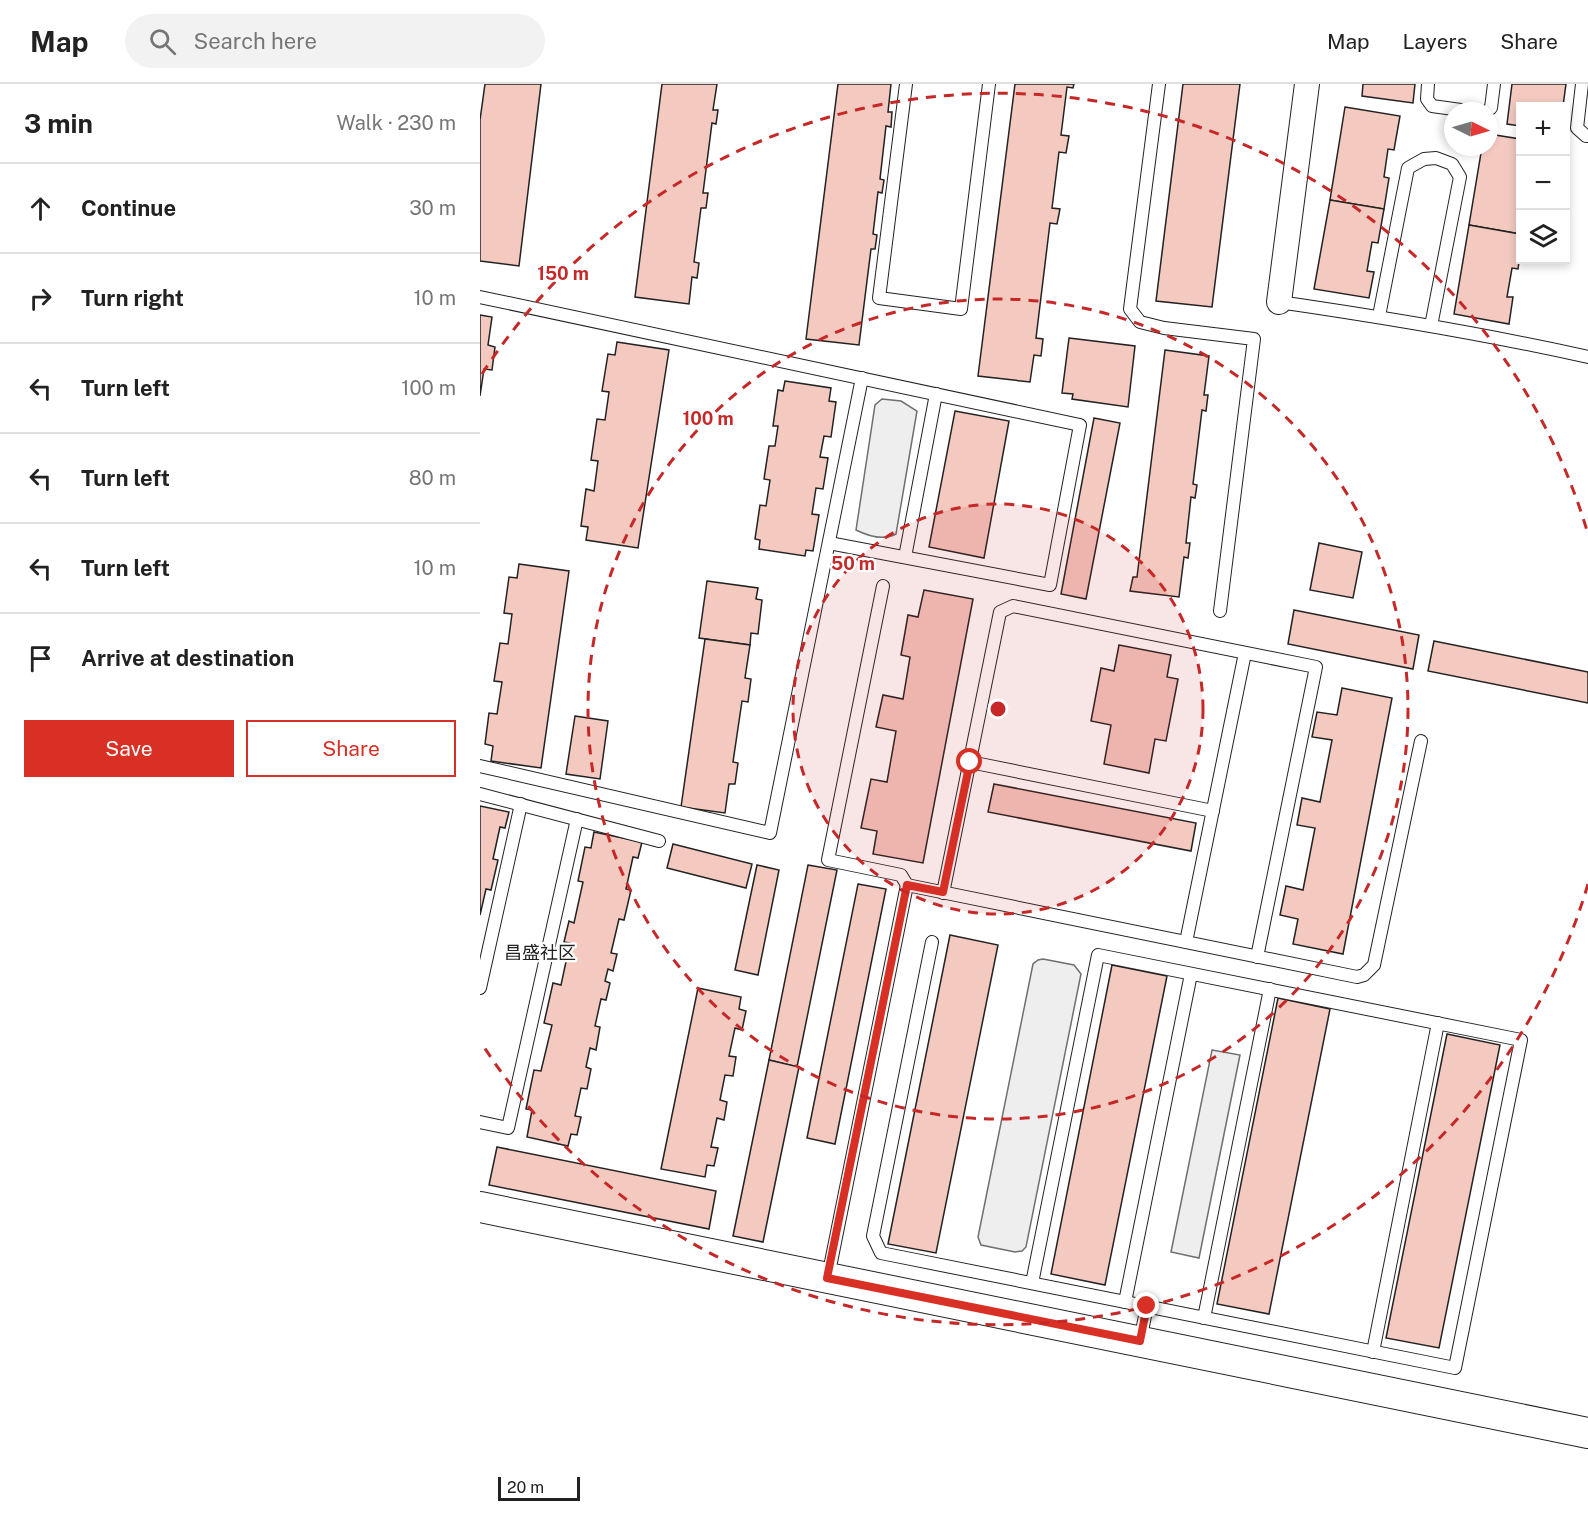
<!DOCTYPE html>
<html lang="en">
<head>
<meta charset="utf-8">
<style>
  :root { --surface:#fff; --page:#f2f2f2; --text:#222; --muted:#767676; --line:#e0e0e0; --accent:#d93025 }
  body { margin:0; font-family:"Public Sans","Noto Sans SC",sans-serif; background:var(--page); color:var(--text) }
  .controls { position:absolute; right:18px; top:18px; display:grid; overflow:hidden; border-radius:0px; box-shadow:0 3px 9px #0003 }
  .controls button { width:54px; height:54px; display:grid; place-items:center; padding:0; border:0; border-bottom:2px solid var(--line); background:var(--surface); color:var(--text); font:30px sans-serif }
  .compass { position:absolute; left:964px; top:18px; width:54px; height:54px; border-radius:50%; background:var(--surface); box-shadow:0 3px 9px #0003; rotate:95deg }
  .scale { position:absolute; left:18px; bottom:15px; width:82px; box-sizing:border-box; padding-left:6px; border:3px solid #222; border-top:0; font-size:16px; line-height:21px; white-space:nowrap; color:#222; -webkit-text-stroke:4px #fff; paint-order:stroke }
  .stop { position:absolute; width:18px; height:18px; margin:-14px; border:4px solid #d93025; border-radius:50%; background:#fff }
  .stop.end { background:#d93025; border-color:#fff; box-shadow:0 2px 6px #0008 }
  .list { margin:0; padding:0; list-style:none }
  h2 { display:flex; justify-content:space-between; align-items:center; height:78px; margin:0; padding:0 24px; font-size:26px }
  h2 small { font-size:20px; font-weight:400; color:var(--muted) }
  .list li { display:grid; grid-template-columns:39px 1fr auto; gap:18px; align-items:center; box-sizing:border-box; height:90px; padding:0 24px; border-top:2px solid var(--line) }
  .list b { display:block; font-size:22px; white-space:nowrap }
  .list em { font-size:20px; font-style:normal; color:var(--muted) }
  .actions { display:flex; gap:12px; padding:18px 24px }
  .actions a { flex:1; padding:14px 0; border:2px solid var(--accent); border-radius:0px; text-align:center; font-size:21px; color:var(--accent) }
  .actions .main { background:var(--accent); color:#fff }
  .icon { flex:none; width:33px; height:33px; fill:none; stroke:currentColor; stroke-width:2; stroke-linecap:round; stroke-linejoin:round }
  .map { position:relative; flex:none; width:1108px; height:1432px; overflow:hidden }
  header { display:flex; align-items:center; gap:36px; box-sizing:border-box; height:84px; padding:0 30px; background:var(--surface); border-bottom:2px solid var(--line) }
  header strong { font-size:28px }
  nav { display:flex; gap:33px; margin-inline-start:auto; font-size:21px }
  .search { width:420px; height:54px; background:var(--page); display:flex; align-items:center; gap:15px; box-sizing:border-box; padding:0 21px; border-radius:33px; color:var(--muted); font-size:22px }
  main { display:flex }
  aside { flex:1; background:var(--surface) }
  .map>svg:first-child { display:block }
  .green { fill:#eee; stroke:#6f6f6f; stroke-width:1.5 }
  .building { fill:#f3c9c0; stroke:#222; stroke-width:1.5 }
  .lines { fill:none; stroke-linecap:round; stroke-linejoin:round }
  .service-casing { stroke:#222; stroke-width:14 }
  .minor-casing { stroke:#222; stroke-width:26 }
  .tertiary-casing { stroke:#222; stroke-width:32 }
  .service { stroke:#fff; stroke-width:12 }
  .minor { stroke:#fff; stroke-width:24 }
  .tertiary { stroke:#fff; stroke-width:30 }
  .route { stroke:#d93025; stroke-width:8 }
  .ring { fill:none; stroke:#c62828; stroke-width:3; stroke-dasharray:10 8 }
  .labels { text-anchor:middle; stroke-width:4.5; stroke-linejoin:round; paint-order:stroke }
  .neighbourhood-label { font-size:18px; fill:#222; stroke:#fff }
  .centre { fill:#c62828; stroke:#fff; stroke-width:3 }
  .ring-label { font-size:18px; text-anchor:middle; font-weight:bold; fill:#c62828; stroke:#fff; stroke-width:4.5; stroke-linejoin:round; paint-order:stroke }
</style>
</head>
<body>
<header>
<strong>Map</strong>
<div class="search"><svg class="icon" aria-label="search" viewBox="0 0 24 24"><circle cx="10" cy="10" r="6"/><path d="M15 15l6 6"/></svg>Search here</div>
<nav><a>Map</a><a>Layers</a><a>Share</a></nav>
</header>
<main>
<aside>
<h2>3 min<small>Walk · 230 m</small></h2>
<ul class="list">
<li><svg class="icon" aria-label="ahead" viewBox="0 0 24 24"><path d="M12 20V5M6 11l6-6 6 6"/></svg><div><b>Continue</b></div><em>30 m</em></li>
<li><svg class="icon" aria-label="right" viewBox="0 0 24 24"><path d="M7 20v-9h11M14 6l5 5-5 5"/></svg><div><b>Turn right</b></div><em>10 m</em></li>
<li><svg class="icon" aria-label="left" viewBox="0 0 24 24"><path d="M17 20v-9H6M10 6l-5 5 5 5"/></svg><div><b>Turn left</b></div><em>100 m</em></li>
<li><svg class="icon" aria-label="left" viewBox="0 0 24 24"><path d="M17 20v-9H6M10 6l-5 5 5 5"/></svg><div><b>Turn left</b></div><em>80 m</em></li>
<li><svg class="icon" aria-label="left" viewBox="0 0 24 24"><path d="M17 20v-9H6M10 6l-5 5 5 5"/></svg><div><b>Turn left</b></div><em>10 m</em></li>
<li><svg class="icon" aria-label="arrive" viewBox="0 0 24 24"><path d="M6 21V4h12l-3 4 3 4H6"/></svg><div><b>Arrive at destination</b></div></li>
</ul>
<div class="actions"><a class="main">Save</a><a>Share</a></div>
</aside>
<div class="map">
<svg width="1108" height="1432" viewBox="0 0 1108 1432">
  <rect width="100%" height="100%" fill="#fff"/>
  <!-- green -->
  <g class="green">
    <path d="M402,315L421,317L437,327L416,450C403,457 388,452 376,446L395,321Z"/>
    <polygon points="563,875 594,881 601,890 546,1163 542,1167 535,1168 501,1161 498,1153 553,880 558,876"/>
    <polygon points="732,966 760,971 719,1174 691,1168"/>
  </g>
  <!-- building -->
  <g class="building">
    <polygon points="5,0 61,0 39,182 0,177 0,36"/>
    <polygon points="182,0 237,0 233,26 238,26 236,40 232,39 223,109 228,109 226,124 221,124 214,178 219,179 217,194 212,193 209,220 155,213"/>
    <polygon points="358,0 411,0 408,28 412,28 411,43 406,42 400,95 404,96 402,109 398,108 393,150 397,151 395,165 391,165 379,261 326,255"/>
    <polygon points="535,0 594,0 593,4 587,3 581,51 589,52 586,69 579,68 572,124 580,125 577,140 570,139 556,254 563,255 561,272 554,271 550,298 498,292"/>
    <polygon points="703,0 760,0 732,223 676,217"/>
    <polygon points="883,0 935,0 933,19 882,12"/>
    <polygon points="1032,0 1086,0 1083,22 1040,22 1040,42 1027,40"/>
    <polygon points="865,23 920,32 914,66 908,65 904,93 909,94 904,125 850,116"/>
    <polygon points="1009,50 1040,55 1040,150 989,141 1002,63 1009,63"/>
    <polygon points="850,116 904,125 898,159 892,158 887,187 894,188 889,214 834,205"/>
    <polygon points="989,141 1040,150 1040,171 1038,185 1032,184 1027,213 1033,213 1029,240 974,230"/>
    <polygon points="0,231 12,233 8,261 15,263 12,286 4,285 0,312"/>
    <polygon points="589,254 655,262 648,323 592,315 593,310 582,309"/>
    <polygon points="137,258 189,266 158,464 106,456 108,443 101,442 106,405 114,407 118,377 111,376 117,335 125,336 129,308 122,307 128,270 135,271"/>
    <polygon points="685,266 729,272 724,311 728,311 726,327 722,326 713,400 717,401 715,414 711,413 706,459 710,459 708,474 704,473 699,513 650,507 653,493 657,493"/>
    <polygon points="305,297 351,304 349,317 356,318 351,353 344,352 340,373 348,374 343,405 336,404 332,430 339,431 333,467 326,466 325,472 279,465 280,456 275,455 280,421 286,422 290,396 284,395 289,362 295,362 298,342 293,342 298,306 303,307"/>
    <polygon points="475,327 529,337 504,474 449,463"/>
    <polygon points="614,334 640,339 606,515 581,510"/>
    <polygon points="839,459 882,468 873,514 830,506"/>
    <polygon points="39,480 89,487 61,684 11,677 13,662 5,660 9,629 17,630 22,598 14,597 20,559 28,560 32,530 24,529 29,493 37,494"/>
    <polygon points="227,497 278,504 276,515 282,516 278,550 271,549 270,561 219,554"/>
    <polygon points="444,506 493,515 443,779 393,770 397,747 381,744 391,695 407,698 416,647 396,643 403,611 423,615 430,573 421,571 428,531 438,533"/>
    <polygon points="814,526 939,551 933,585 808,560"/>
    <polygon points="225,555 270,561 265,594 271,595 268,618 262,617 253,678 258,679 255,700 249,700 245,729 201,723"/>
    <polygon points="954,557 1108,588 1108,619 948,587"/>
    <polygon points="639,561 691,571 687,593 698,595 686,657 675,655 669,689 624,680 631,641 611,637 621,584 634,587"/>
    <polygon points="862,604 912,614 863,870 813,860 818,835 800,831 806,802 823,806 835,744 817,741 822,714 840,718 852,656 832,653 837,628 857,631"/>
    <polygon points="95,632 128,637 120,695 86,690"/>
    <polygon points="514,700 716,739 711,767 508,728"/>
    <polygon points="0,722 29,728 25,744 20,743 13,775 18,776 11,806 6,805 0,831"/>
    <polygon points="114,748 162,758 158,774 153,773 146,805 151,806 144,836 139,835 131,869 137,870 133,887 128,885 125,897 130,899 126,916 121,915 115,942 120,943 116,966 110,964 106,983 111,985 107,1005 101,1004 95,1032 101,1033 97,1051 91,1050 88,1062 47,1053 52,1026 46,1025 54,986 61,987 72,941 64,939 73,899 81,901 90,859 84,858 89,837 94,839 103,798 98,797 105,763 111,764"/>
    <polygon points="193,760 272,780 266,804 187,784"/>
    <polygon points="277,781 299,786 278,891 255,886"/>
    <polygon points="328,781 357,786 317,983 289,976"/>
    <polygon points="378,800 406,805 355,1060 327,1054"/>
    <polygon points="470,851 518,861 456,1169 408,1160"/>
    <polygon points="632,881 687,892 625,1201 571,1190"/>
    <polygon points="218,904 261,913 259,925 266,927 262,946 255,944 249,972 256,973 253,992 245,991 240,1016 247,1018 244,1036 237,1034 231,1063 238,1064 234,1082 227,1081 225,1093 181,1085"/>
    <polygon points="798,914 850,925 789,1230 737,1220"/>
    <polygon points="967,950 1020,961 959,1264 906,1254"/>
    <polygon points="289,976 319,983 283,1158 253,1152"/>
    <polygon points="17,1063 236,1107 229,1145 9,1101"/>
  </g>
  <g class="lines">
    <!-- service casing -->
    <g class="service-casing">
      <g id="service">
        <polyline points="426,0 399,214 481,225 509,0"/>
        <polyline points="679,0 650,225 660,238 684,244 774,255 740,527"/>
        <polyline points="948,0 947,15 952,22 988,27"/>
        <polyline points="1102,0 1097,44 1106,52 1108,52"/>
        <polyline points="1007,27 1011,24 1014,0"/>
        <polyline points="0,213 600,341 570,501 349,459"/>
        <path d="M799,218C902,233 1006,250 1108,273"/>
        <polyline points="899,232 928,84 944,75 956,74 972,80 980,93 951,242"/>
        <polyline points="425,473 456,310"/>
        <polyline points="403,502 348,776 421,791 427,801"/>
        <polyline points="490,678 733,727"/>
        <polyline points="0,682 290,749 382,294"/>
        <polyline points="0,710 179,757"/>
        <polyline points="463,809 520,528 533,522 836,583 777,873"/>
        <polyline points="452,858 393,1152 401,1169 975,1284 1041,956 618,871 552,1199"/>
        <polyline points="706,858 765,569"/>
        <polyline points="0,904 41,720"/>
        <polyline points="0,1038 28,1044 97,735"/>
        <polyline points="348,1193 427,801 877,893 884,891 894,881 941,657"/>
        <polyline points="645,1218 711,890"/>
        <polyline points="724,1234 790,905"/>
        <polyline points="660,1257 667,1222"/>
        <polyline points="893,1268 958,939"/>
      </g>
    </g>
    <!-- minor casing -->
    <g class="minor-casing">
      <polyline id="minor" points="799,218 827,0"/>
    </g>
    <!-- tertiary casing -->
    <g class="tertiary-casing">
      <polyline id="tertiary" points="0,1123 1108,1349"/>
    </g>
    <!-- service -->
    <use href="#service" class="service"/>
    <!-- minor -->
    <use href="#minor" class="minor"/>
    <!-- tertiary -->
    <use href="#tertiary" class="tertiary"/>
  </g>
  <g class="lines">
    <!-- route -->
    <polyline class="route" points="490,678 463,808 427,801 347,1194 660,1257 667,1222"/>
  </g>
  <!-- distance rings -->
  <circle cx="518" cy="625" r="205" fill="#c62828" fill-opacity=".12"/>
  <g class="ring">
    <circle cx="518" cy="625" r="205"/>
    <circle cx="518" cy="625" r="410"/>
    <path d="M1108 800A615 615 0 0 1 2 960M2 290A615 615 0 0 1 1108 450"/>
  </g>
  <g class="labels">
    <!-- neighbourhood labels -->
    <g class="neighbourhood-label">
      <text x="60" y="875">昌盛社区</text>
    </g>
  </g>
  <circle cx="518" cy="625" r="9" class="centre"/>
  <g class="ring-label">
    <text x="83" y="196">150 m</text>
    <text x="228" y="341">100 m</text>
    <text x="373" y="486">50 m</text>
  </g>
</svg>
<div class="controls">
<button>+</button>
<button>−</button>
<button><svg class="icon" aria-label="layers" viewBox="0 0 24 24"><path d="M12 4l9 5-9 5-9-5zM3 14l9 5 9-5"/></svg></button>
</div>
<svg class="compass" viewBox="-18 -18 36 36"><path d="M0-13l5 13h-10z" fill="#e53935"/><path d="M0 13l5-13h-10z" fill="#767676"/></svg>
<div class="scale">20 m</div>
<div class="stop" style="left:490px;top:678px"></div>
<div class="stop end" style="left:667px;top:1222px"></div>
</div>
</main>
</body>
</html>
